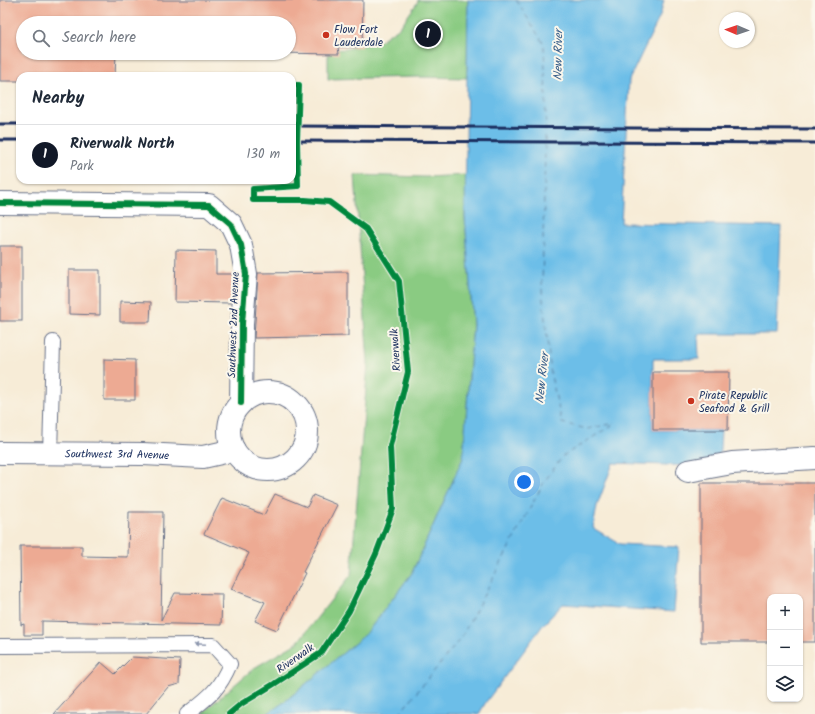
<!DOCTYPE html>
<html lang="en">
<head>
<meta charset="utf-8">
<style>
  :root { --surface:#fff; --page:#f6f6f7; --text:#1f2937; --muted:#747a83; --line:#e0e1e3; --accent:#111827 }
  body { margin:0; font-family:Kalam,sans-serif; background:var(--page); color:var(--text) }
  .controls { position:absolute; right:12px; bottom:12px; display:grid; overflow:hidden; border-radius:8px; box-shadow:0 1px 3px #0004 }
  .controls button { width:36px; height:36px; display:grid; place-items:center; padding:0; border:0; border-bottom:1px solid var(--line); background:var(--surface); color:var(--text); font:20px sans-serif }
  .compass { position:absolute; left:719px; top:12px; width:36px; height:36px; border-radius:50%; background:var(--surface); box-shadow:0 1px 3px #0004; rotate:272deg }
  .you { position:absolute; left:524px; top:482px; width:14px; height:14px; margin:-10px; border:3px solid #fff; border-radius:50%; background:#1a73e8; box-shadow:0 0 0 6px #1a73e833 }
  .badge { display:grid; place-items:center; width:26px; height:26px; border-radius:50%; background:var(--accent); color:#fff; font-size:13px; font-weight:700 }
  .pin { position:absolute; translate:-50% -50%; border:2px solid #fff; box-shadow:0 1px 4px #0006 }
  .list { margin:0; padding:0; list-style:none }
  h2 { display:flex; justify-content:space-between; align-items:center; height:52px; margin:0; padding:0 16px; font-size:17px }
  h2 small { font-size:13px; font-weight:400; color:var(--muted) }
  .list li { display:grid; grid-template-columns:26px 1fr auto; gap:12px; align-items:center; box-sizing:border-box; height:60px; padding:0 16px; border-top:1px solid var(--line) }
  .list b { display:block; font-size:15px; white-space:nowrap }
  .list p { margin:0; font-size:13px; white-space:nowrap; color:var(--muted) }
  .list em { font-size:13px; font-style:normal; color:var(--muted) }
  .icon { flex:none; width:22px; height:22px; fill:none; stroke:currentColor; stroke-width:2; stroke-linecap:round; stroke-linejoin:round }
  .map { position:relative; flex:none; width:815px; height:714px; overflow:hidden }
  .search { position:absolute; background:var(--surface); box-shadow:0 1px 3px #0004; left:16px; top:16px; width:280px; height:44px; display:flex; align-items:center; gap:10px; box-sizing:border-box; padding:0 14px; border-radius:22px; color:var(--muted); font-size:15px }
  .panel { position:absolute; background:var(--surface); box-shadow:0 1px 3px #0004; left:16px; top:72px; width:280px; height:112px; border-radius:12px }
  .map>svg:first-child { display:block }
  .green { fill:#8acb82; stroke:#527d70 }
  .water { fill:#6cbee8; stroke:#4476a3 }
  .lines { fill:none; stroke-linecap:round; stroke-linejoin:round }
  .ferry { stroke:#335a87; stroke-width:1; stroke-dasharray:5 4; stroke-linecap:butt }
  .building { fill:#edaa93 }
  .service-casing { stroke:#687188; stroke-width:16 }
  .minor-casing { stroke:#687188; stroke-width:24 }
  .service { stroke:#fff; stroke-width:14 }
  .minor { stroke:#fff; stroke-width:22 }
  .rail { stroke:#1b2f5e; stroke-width:3 }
  .cycleway-casing { stroke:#fbf7ec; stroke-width:8 }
  .cycleway { stroke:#00873e; stroke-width:6 }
  .oneway { fill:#8d97ae }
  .poi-dot { fill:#c8321e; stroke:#fbf7ec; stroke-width:1.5 }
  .labels { text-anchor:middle; stroke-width:4; stroke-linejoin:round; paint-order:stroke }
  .poi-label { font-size:11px; fill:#1b2f5e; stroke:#fbf7ec; text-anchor:start }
  .street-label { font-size:11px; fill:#1b2f5e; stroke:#fbf7ec }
  .water-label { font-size:12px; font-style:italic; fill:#335a87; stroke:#fbf7ec }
</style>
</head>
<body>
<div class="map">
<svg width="815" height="714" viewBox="0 0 815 714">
  <rect width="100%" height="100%" fill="#fbf7ec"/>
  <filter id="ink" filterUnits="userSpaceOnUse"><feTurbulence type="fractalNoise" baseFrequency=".025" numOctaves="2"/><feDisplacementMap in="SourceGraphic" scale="8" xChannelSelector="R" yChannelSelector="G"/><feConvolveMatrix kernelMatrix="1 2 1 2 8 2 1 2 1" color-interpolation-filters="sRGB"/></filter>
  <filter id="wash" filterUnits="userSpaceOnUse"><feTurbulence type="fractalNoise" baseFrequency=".012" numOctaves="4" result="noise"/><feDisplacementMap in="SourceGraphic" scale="16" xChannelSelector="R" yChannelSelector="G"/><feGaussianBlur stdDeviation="0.9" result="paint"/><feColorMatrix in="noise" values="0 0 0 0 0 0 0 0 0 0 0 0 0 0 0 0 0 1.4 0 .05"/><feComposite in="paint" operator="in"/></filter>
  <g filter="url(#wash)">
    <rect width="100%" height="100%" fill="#f7ecd7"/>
    <!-- green -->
    <g class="green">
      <polygon points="418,0 468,0 467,78 420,77 328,79 328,50 346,49 378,42 400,27 417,3"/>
      <polygon points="355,175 426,177 466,175 465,217 473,325 463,458 412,573 366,634 283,703 267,714 201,714 254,668 297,643 351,575 368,363"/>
    </g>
    <!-- water -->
    <polygon class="water" points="468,0 664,0 660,16 629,80 621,223 781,226 777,334 698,334 699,359 653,359 653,430 721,430 719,467 613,463 597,506 593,528 620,544 679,547 674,612 563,604 543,625 486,702 479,714 267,714 283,703 366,634 412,573 463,458 473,325 465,217"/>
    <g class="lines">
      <!-- ferry -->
      <g class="ferry">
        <polyline points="516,0 544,44 546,101 542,290 551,376 562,423 587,429 615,423"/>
        <polyline points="399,714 461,638 544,482 563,456 614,424"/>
      </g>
    </g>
    <g id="blocks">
      <!-- building -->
      <g class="building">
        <polygon points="0,0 363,0 362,47 338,47 339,54 276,53 289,53 289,23 23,23 23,53 116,53 115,76 20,76 20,81 0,81"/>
        <rect x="0" y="246" width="22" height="75"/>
        <polygon points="176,250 216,251 216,274 233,274 231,303 175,302"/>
        <polygon points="69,270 100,270 100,315 69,314"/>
        <polygon points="348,272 348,336 254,338 258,273"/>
        <polygon points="120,301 151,302 150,322 120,322"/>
        <polygon points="104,359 135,360 135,400 104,400"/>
        <polygon points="653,372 729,372 728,430 653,430"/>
        <polygon points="701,483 815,483 815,642 800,642 800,597 770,597 770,642 701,642"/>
        <polygon points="275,494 307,507 313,495 337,505 303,572 305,573 277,630 255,621 265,602 231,589 249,553 204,534 222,498 264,515"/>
        <polygon points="129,512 163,512 161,620 175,593 222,594 221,625 42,621 42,635 24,635 24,624 21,625 20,546 82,546 82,556 128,557"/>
        <polygon points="132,657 180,660 179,684 168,687 146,714 54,714 101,662 115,674"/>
      </g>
    </g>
  </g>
  <g filter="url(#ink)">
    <use href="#blocks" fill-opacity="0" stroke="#687188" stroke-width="1"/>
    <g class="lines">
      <!-- service casing -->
      <g class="service-casing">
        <g id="service">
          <polyline points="50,454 53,342"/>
          <path d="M0,646L213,645L230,664C219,690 209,697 187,714"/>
        </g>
      </g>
      <!-- minor casing -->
      <g class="minor-casing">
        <g id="minor">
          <polyline points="0,203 209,205 231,224 241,245 246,274 242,323 241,403"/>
          <circle cx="268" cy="431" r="39"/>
          <path id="s1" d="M0,453L143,454L203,457L234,450"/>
          <polyline points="688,471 732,463 815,458"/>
        </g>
      </g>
      <!-- service -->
      <use href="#service" class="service"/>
      <!-- minor -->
      <use href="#minor" class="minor"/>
      <!-- rail -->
      <g class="rail">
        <polyline points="0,124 20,124"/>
        <polyline points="292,126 815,129"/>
        <polyline points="0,140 20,140"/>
        <polyline points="292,141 815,143"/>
      </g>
      <!-- cycleway casing -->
      <g class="cycleway-casing">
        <g id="cycleway">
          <polyline points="0,203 209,205 231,224 241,245 246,274 242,323 241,403"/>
          <polyline points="229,714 241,704 274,684 321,653 349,611 376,554 393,509 390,446 408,372 399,281 366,229 329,202 305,200 253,200 253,189 298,186 297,141 299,85 292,85"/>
        </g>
      </g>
      <!-- cycleway -->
      <use href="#cycleway" class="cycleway"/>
    </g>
    <!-- one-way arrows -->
    <defs><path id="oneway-solid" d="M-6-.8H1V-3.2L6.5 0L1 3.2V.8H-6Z"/></defs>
    <use class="oneway" href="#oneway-solid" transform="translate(200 644) rotate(-178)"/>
  </g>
  <!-- markers -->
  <g class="poi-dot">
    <circle cx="326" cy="35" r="4"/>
    <circle cx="691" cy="401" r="4"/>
  </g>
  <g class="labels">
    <!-- poi labels -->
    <g class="poi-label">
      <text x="334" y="33">Flow Fort<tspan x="334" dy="13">Lauderdale</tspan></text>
      <text x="699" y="399">Pirate Republic<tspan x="699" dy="13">Seafood &amp; Grill</tspan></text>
    </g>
    <!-- street labels -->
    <g class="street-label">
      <text transform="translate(233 325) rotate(-88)" y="4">Southwest 2nd Avenue</text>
      <text transform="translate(395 350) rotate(-94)" y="4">Riverwalk</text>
      <text dy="4" stroke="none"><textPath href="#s1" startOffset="117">Southwest 3rd Avenue</textPath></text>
      <text transform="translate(295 658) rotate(-35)" y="4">Riverwalk</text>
    </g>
    <!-- water labels -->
    <g class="water-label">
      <text transform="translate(558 55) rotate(-89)" y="4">New River</text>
      <text transform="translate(542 378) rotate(-84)" y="4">New River</text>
    </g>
  </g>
</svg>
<div class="controls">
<button>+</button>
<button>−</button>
<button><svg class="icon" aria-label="layers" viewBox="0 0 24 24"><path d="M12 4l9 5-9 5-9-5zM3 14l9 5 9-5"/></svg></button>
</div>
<svg class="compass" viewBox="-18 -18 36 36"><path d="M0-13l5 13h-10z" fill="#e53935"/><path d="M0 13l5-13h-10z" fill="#747a83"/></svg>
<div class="you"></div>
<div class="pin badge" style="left:428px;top:34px">1</div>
<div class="search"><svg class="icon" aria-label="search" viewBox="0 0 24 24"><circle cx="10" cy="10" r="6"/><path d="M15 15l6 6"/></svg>Search here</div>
<section class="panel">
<h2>Nearby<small></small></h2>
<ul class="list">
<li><span class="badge">1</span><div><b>Riverwalk North</b><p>Park</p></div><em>130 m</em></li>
</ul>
</section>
</div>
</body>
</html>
